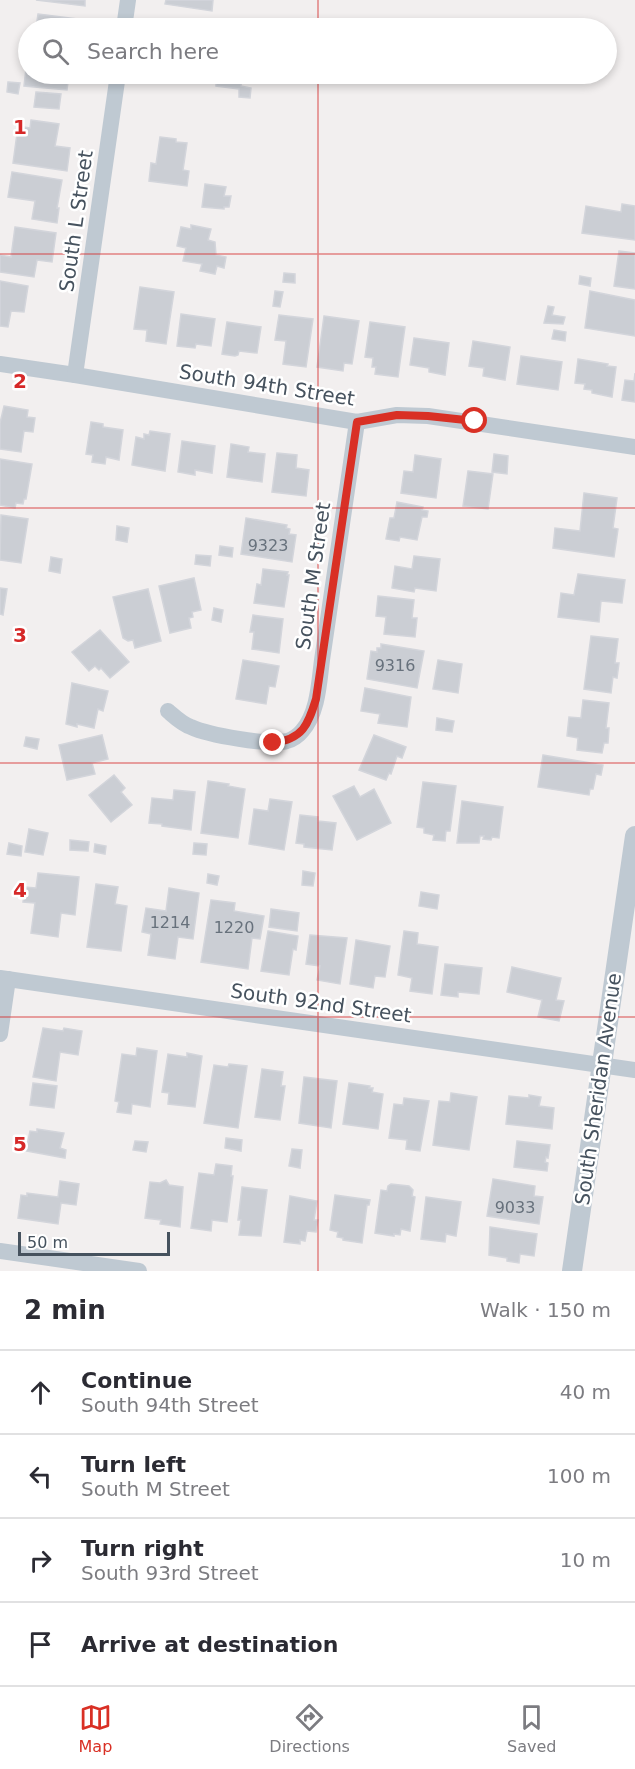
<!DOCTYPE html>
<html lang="en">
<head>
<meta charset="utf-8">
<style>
  :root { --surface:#fff; --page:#f7f7f7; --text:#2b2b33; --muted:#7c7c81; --line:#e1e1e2; --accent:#d93025 }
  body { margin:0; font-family:"DejaVu Sans",sans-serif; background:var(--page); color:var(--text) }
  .scale { position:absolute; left:18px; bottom:15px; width:152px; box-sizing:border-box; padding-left:6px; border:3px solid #46525e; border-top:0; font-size:16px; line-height:21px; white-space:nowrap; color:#46525e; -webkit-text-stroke:4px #fff; paint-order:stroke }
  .stop { position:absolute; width:18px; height:18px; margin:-14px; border:4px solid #d93025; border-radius:50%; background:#fff }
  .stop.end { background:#d93025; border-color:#fff; box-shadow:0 2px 6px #0008 }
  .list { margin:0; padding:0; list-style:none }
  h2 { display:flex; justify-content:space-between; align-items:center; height:78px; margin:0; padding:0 24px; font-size:26px }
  h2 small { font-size:20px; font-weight:400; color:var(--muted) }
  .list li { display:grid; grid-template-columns:39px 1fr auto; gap:18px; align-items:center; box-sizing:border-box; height:84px; padding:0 24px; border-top:2px solid var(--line) }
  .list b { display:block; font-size:22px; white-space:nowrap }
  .list p { margin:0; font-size:20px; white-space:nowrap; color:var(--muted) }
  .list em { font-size:20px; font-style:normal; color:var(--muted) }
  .icon { flex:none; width:33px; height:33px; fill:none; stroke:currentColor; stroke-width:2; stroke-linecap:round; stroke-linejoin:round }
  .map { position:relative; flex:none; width:635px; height:1271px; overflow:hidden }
  .search { position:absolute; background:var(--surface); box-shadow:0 3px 9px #0003; left:18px; right:18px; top:18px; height:66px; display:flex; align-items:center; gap:15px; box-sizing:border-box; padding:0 21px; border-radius:33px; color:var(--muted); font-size:22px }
  .sheet { height:414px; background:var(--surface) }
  nav { display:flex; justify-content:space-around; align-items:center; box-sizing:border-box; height:84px; border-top:2px solid var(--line); background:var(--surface); font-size:16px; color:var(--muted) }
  nav a { display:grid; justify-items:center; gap:3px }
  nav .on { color:var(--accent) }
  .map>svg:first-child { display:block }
  .building { fill:#cbced4; stroke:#d3d5db; stroke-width:1.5 }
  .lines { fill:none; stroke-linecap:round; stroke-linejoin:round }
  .minor { stroke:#bfc9d2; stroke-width:16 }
  .tertiary { stroke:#bfc9d2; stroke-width:20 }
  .route { stroke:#d93025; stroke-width:8 }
  .grid { fill:none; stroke:#d62828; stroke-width:1.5; stroke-opacity:0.55 }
  .labels { text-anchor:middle; stroke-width:5; stroke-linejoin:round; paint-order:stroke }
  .number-label { font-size:16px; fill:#67717c }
  .street-label { font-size:20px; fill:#46525e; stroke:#fff }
  .grid-label { font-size:20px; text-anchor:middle; font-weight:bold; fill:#d62828; stroke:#fff; stroke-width:5; stroke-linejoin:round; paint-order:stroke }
</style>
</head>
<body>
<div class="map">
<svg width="635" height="1271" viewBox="0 0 635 1271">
  <rect width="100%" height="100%" fill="#f2efef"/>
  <!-- building -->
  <g class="building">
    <polygon points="36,0 85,0 85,6"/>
    <polygon points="166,0 213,0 212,11 165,4"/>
    <polygon points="38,14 85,20 85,28 36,28"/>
    <polygon points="27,60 28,60 28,74 69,74 67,90 24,86"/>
    <polygon points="168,74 242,74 241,86 251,88 250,98 239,97 239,89 216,86 216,83 208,81 168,77"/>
    <polygon points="8,82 20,83 18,94 7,92"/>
    <polygon points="36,92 61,94 59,109 34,107"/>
    <polygon points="31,120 59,124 55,146 70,148 67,171 13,163 18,126 30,128"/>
    <polygon points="160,137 176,139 176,142 187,143 183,170 189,171 187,186 149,181 151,163 156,164"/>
    <polygon points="12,172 62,180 57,208 59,208 57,223 32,219 35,201 8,197"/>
    <polygon points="205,184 226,187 224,196 231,196 229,207 224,207 224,209 202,207"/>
    <polygon points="622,204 635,206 635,240 582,233 586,206 621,212"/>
    <polygon points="191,225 211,229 208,240 215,242 216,255 226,257 224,268 217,266 215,274 200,271 202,264 183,261 186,248 177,246 181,227 191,229"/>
    <polygon points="15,227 56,233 52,262 37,260 34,277 0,272 0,255 11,257"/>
    <polygon points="619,251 635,253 635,289 614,286"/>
    <polygon points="284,273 295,274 295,283 283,282"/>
    <polygon points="580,276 591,278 590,286 579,284"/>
    <polygon points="0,281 28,286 24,312 11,311 8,327 0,326"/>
    <polygon points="140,287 174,292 166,344 146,341 147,330 134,329"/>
    <polygon points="275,291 283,292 280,307 273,306"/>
    <polygon points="590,291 635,300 635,336 585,328"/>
    <polygon points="548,306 554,307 552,315 565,317 563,324 544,323"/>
    <polygon points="181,314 215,319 211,346 196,344 195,348 177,346"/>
    <polygon points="279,315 313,319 306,367 283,364 286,341 275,340"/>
    <polygon points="324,316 359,321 352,364 344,363 343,371 317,367"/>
    <polygon points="227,322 261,327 257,353 239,351 238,355 235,356 222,354"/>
    <polygon points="370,322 405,327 398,377 375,374 376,367 372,367 373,358 365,357"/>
    <polygon points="554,330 566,332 565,341 552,339"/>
    <polygon points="414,338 449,343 445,375 429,372 429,368 410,365"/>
    <polygon points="473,341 510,347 505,380 483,376 484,368 469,366"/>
    <polygon points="521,356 562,362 558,390 517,384"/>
    <polygon points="578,359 608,364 607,366 616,367 612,397 592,393 592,390 584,389 585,384 575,383"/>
    <polygon points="635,373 635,402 622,400 625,380 634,381"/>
    <polygon points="4,406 28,410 27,417 35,418 33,432 24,431 21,452 0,449 0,423"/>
    <polygon points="91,422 103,424 103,427 123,430 119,460 106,457 105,464 92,462 93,455 86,454"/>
    <polygon points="150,431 170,434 165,471 132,465 136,437 144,439 144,434 149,435"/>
    <polygon points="182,441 215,446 212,473 195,470 195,475 178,472"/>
    <polygon points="231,444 249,447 248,452 265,454 262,482 227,477"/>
    <polygon points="277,453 297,455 296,468 309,470 306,496 272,492"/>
    <polygon points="494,454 508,456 507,474 492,472"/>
    <polygon points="415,455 441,459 436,498 401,493 404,471 413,472"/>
    <polygon points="0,459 32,464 26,499 24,499 23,504 16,503 15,508 0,505"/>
    <polygon points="468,471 493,474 488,509 463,506"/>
    <polygon points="584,493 617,498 613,528 618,529 614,557 553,548 555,528 580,531"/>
    <polygon points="397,502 423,507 422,510 428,511 427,517 422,517 417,540 400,537 399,541 386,539 390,518 394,518"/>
    <polygon points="1,515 28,519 21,563 0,560"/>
    <polygon points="246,518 287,525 286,528 290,529 289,534 296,535 292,562 241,554"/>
    <polygon points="117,526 129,528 127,542 116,540"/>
    <polygon points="220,546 233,548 232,557 219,555"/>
    <polygon points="196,555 211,556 210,566 195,564"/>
    <polygon points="414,556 440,559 436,591 415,588 414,592 392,588 395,566 412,569"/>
    <polygon points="51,557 62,559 60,573 49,571"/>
    <polygon points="263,569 288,572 287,575 289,575 284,607 254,603 257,584 261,585"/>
    <polygon points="578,574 625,580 622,603 601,601 599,622 558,617 561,593 574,595"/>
    <polygon points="194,578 201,610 192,612 193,617 189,618 191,628 170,633 159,586"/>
    <polygon points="0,588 7,589 3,615 0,614"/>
    <polygon points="148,589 161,641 135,648 133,640 128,641 123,638 113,597"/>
    <polygon points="378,596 414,600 412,618 417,618 415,637 384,634 386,617 376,616"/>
    <polygon points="214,608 223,610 221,622 212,620"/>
    <polygon points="253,615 283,619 279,653 252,649 254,632 250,632"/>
    <polygon points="100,630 129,662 110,678 101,668 99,670 95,666 89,671 72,652"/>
    <polygon points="591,636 618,639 615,663 619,663 617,678 613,677 611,693 584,689"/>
    <polygon points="381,644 424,651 417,688 367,679 371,651 377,652 377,648 381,648"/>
    <polygon points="243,660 279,666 275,687 269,686 266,704 236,699"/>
    <polygon points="438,660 462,664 458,693 433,689"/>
    <polygon points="72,683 108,691 103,711 98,709 94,728 77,724 77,727 66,724"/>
    <polygon points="365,688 411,697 407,727 378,723 380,714 361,711"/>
    <polygon points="583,700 609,703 606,728 609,728 608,743 604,743 602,753 577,750 578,738 567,736 569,717 581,718"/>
    <polygon points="437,718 454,721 452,732 436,730"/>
    <polygon points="102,735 108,759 92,763 95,774 67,780 59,745"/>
    <polygon points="374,735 406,747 402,758 397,756 391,774 389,773 386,780 359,770"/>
    <polygon points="26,737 39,739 37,749 24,746"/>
    <polygon points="543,755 603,765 601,775 596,774 593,789 590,789 589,795 538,787"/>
    <polygon points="114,775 125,788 121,792 132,805 111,822 89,795"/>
    <polygon points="208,781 229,784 228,786 245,789 238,838 201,833"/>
    <polygon points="423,782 456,786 450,831 446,831 445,841 433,840 434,835 424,833 424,828 417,827"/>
    <polygon points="354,786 360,797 374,789 391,823 357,840 333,796"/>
    <polygon points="174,790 195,792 191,830 162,826 162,824 149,823 152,798 173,800"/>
    <polygon points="270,799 292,802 284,850 249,844 254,809 268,811"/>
    <polygon points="462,801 503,807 499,838 492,837 491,840 483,839 484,836 480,836 479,843 457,843"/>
    <polygon points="300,815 318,817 318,821 336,823 332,850 304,847 304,844 296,843"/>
    <polygon points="29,829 48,833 43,855 25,852"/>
    <polygon points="70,840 89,842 88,851 70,850"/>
    <polygon points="9,843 22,846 21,856 7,854"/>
    <polygon points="194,843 207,844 206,855 193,854"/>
    <polygon points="95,844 106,846 105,854 94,852"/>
    <polygon points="303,871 315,873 313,886 302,885"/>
    <polygon points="38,873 79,877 75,915 61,913 58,937 31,933 35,903 23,902 25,887 36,888"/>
    <polygon points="208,874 219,876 217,885 207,883"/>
    <polygon points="96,884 118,887 115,904 127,906 121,951 87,947"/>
    <polygon points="169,888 199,893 193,939 178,937 175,959 148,955 151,934 142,932 146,908 166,911"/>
    <polygon points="421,892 439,895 437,909 419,906"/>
    <polygon points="211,900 235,903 234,911 264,916 260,939 252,938 248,969 201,962"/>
    <polygon points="271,909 299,913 297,931 269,927"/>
    <polygon points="268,931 298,936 296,950 293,949 289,975 261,971"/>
    <polygon points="404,931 418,933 417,944 438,947 432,994 410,991 412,978 398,975"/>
    <polygon points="310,935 347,938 340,984 317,980 320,966 306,964"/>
    <polygon points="356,940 390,946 385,977 375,976 373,988 350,984"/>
    <polygon points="445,964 482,968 479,994 458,992 458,997 441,995"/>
    <polygon points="512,967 561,978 556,1000 564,1001 559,1021 538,1017 542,1000 507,992"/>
    <polygon points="43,1028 63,1031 64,1028 82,1031 78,1055 60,1052 56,1081 33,1077"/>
    <polygon points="137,1048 157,1051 150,1107 132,1104 131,1114 117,1112 119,1102 115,1101 122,1054 136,1056"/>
    <polygon points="187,1053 202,1056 195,1107 168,1104 169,1093 162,1092 168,1054 187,1057"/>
    <polygon points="229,1064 247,1066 238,1128 204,1123 214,1065 228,1067"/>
    <polygon points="262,1069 283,1072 281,1086 285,1086 280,1120 255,1117"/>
    <polygon points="304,1077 337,1081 331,1128 299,1123"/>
    <polygon points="33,1083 57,1086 54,1108 30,1105"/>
    <polygon points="349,1083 370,1086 369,1088 373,1088 372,1092 383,1094 378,1129 343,1124"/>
    <polygon points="451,1093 477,1097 469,1150 433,1145 439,1101 450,1102"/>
    <polygon points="529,1095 541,1097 539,1106 554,1108 552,1129 506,1124 509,1096 529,1098"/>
    <polygon points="404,1098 429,1101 420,1151 406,1149 407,1140 389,1138 394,1104 403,1105"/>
    <polygon points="37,1129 64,1133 60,1148 66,1150 65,1158 26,1151 30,1131 37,1132"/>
    <polygon points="226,1138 242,1140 241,1151 225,1148"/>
    <polygon points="135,1141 148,1142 146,1152 133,1150"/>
    <polygon points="517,1141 550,1145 548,1158 546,1157 545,1162 548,1163 547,1171 514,1167"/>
    <polygon points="292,1149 302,1150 300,1168 289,1166"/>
    <polygon points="216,1164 232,1166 231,1176 233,1176 227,1222 212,1220 211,1231 191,1228 199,1173 214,1175"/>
    <polygon points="493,1179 535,1186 534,1196 543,1197 539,1224 487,1216"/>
    <polygon points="166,1180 169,1185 183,1187 180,1227 160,1224 161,1220 145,1218 150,1182 160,1183"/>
    <polygon points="60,1181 79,1184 76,1205 61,1203 58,1224 18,1218 21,1195 27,1196 27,1193 58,1197"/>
    <polygon points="391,1184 409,1186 413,1190 412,1196 415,1197 410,1231 401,1229 400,1235 394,1234 394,1236 375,1233 381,1190 387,1191 388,1186"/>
    <polygon points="242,1187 267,1190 261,1236 239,1235 241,1220 238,1220"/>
    <polygon points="335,1195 370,1200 369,1205 367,1205 362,1243 343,1240 343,1238 337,1237 338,1232 330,1230"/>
    <polygon points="290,1196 317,1201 314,1220 318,1220 316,1232 307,1231 305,1241 300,1240 300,1244 284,1242"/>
    <polygon points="426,1197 461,1202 456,1236 446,1234 445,1242 421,1239"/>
    <polygon points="490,1227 537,1234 534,1256 520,1254 519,1263 507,1261 507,1258 489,1255"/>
  </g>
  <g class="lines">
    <!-- minor -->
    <g class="minor">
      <polyline points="124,28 128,0"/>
      <polyline points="0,364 75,375 357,422 397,415 428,416 635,447"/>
      <polyline points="75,375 118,74"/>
      <path d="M168,711C175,717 182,724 191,727C208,735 270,746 287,741C292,740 299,735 302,731C318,713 319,683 322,660L357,422"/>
      <polyline points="0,978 635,1070"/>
      <polyline points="0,1034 8,979"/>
      <polyline points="0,1251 139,1271"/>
    </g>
    <!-- tertiary -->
    <polyline class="tertiary" points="572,1271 635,836"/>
  </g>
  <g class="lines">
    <!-- route -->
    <path class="route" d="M273,743C303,739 308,725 316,699L357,422L397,415L428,416L475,421"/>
  </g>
  <!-- grid -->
  <path class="grid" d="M318,0V28M318,74V1271M0,254H635M0,508H635M0,763H635M0,1017H635"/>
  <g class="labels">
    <!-- number labels -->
    <g class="number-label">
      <text x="268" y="551">9323</text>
      <text x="395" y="671">9316</text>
      <text x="170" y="928">1214</text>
      <text x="234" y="933">1220</text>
      <text x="515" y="1213">9033</text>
    </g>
    <!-- street labels -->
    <g class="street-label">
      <text transform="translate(76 221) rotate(-82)" y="7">South L Street</text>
      <text transform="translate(267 385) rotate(9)" y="7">South 94th Street</text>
      <text transform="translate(313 576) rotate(-82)" y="7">South M Street</text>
      <text transform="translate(321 1003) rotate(8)" y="7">South 92nd Street</text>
      <text transform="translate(598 1089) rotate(-82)" y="7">South Sheridan Avenue</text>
    </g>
  </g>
  <g class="grid-label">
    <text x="20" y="134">1</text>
    <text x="20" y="388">2</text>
    <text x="20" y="642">3</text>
    <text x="20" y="897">4</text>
    <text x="20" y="1151">5</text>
  </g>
</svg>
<div class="scale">50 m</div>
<div class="stop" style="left:475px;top:421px"></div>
<div class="stop end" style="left:273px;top:743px"></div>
<div class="search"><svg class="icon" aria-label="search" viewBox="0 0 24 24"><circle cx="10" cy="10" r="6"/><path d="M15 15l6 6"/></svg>Search here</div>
</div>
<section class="sheet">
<h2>2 min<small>Walk · 150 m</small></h2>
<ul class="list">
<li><svg class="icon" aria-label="ahead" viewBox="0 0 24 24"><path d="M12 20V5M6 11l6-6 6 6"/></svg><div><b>Continue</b><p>South 94th Street</p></div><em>40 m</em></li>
<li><svg class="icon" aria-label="left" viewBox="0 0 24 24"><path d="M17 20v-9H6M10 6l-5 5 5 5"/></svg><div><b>Turn left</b><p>South M Street</p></div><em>100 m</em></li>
<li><svg class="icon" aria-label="right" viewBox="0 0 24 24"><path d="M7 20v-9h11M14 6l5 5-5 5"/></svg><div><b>Turn right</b><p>South 93rd Street</p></div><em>10 m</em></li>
<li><svg class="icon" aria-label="arrive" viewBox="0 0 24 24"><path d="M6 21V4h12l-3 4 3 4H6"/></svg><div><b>Arrive at destination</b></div></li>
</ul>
</section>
<nav>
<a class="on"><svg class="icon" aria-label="map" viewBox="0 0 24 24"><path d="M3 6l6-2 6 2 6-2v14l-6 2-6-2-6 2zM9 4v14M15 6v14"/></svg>Map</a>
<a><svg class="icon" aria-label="directions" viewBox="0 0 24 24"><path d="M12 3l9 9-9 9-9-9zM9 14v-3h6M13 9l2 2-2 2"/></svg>Directions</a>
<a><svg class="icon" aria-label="saved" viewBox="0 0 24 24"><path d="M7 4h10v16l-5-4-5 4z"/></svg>Saved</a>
</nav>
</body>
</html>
